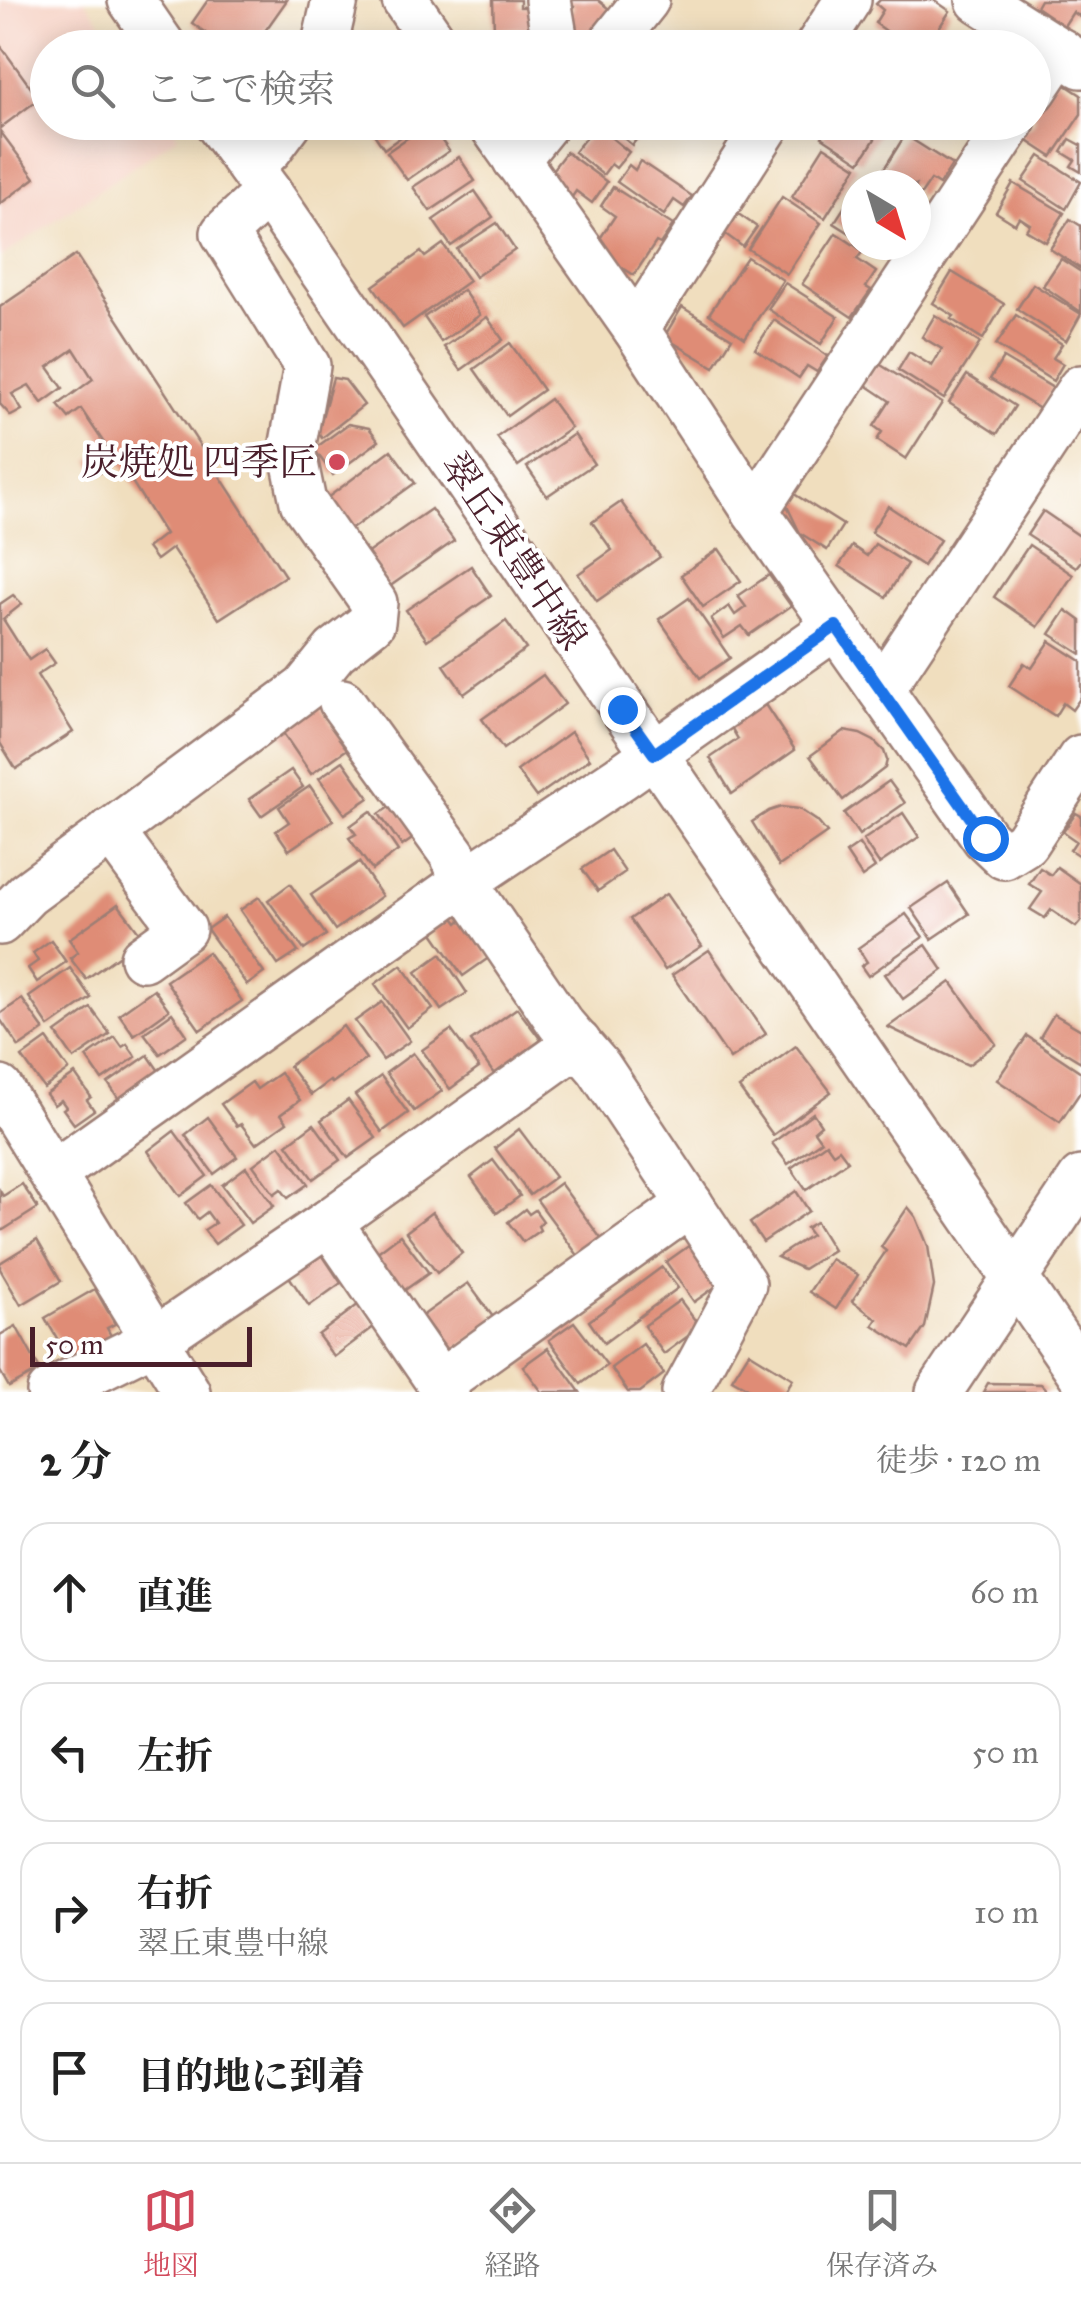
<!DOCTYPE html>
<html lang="ja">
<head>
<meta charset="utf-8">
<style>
  :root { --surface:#fff; --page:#f2f2f2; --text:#222; --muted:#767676; --line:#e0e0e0; --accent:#d1495b }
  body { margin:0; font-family:"IM FELL Great Primer","Noto Serif JP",serif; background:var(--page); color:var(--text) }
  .compass { position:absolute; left:841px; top:170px; width:90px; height:90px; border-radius:50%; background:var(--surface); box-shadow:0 5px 25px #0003; rotate:142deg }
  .scale { position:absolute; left:30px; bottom:25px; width:222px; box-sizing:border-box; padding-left:10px; border:5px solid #4a1f2b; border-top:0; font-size:28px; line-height:35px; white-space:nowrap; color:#4a1f2b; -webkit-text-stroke:8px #fff; paint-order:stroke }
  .stop { position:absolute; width:30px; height:30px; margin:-22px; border:8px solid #1a73e8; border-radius:50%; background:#fff }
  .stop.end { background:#1a73e8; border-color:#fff; box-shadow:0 2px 10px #0008 }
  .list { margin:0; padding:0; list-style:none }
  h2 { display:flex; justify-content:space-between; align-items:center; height:130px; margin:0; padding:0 40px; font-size:42px }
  h2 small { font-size:32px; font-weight:400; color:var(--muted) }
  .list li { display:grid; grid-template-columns:65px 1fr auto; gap:30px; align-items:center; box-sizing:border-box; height:140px; margin:0 20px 20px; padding:0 20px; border:2px solid var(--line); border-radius:30px }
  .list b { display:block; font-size:38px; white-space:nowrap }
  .list p { margin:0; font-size:32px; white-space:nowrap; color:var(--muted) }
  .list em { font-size:32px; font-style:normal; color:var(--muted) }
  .icon { flex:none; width:55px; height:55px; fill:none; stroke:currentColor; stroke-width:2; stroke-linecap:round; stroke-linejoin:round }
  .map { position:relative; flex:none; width:1081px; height:1392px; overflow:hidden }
  .search { position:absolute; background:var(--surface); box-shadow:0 5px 25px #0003; left:30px; right:30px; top:30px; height:110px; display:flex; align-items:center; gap:25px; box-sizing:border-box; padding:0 35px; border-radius:55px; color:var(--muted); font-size:38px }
  .sheet { height:770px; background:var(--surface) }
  nav { display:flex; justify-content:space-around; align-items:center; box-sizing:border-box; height:140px; border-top:2px solid var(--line); background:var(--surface); font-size:28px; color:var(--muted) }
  nav a { display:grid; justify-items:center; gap:5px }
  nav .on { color:var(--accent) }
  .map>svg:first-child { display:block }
  .built { fill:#f6d2c4 }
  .building { fill:#df8c76 }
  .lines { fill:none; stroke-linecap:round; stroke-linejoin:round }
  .minor-casing { stroke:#9d7e74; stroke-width:50 }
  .minor { stroke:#fff; stroke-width:45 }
  .route { stroke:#1a73e8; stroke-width:12 }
  .poi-dot { fill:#d1495b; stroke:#fff; stroke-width:4 }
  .labels { text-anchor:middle; stroke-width:8; stroke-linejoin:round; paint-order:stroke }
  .poi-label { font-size:38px; fill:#4a1f2b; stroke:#fff; text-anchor:end }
  .street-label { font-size:38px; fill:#4a1f2b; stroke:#fff }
</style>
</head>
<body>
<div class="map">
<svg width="1081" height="1392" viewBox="0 0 1081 1392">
  <rect width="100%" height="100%" fill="#fff"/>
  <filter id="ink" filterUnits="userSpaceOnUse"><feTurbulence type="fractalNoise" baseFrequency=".01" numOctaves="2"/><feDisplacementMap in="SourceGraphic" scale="20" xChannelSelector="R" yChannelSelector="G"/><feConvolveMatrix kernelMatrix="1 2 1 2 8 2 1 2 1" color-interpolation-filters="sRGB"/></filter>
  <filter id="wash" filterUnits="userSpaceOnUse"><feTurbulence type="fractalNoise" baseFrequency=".0048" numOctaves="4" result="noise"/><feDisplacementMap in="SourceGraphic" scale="40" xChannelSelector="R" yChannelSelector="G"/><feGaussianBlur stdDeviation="2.25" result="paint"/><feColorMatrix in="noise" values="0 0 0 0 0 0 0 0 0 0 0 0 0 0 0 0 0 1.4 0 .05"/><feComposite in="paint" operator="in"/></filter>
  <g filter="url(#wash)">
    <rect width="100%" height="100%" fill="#f0debe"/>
    <!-- built -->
    <polygon class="built" points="0,0 85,0 118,47 48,48 48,122 169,123 178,136 0,258"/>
    <g id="blocks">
      <!-- building -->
      <g class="building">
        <polygon points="208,0 287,0 253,48 226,48 192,23"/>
        <polygon points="493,0 520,0 520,7 531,7 532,28 494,30"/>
        <polygon points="565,0 598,0 615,14 587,48 577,48 564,20 574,7"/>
        <polygon points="880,0 934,0 950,11 926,48 910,48 875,23 883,10 876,4"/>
        <polygon points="1040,0 1081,0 1081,13 1079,16 1073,12 1064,26 1036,7"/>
        <polygon points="519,31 531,48 480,48 501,32 507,40"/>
        <polygon points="983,31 1009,48 973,48"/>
        <polygon points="0,45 39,99 0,128"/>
        <polygon points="1055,78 1081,95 1081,114 1052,157 1017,134 1034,122 1034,109"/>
        <polygon points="366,122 422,122 384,149"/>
        <polygon points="604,122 645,122 648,125 632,145"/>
        <polygon points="832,122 886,122 860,162 822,137"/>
        <polygon points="429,123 449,151 407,180 387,152"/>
        <polygon points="596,125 629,152 616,168 611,164 603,175 574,152"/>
        <polygon points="0,131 35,178 0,204"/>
        <polygon points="905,135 952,165 939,185 931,180 920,196 916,194 916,185 903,185 882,172"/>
        <polygon points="1070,139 1081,145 1081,172 1071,166 1075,160 1062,152"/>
        <polygon points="824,146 857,167 825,218 792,197"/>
        <polygon points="566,152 607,182 592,203 576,191 572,197 546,178"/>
        <polygon points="1040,156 1081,182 1066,209 1023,181"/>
        <polygon points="459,157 475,181 430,211 413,187"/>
        <polygon points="640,161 692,196 684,207 674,200 664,215 617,182 629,165 635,170"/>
        <polygon points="1013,183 1064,213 1046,242 1026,230 1030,224 1019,217 1015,224 996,212"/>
        <polygon points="613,187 673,225 660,244 656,242 634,275 593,249 615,216 601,206"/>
        <polygon points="856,189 856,237 834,223"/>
        <polygon points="475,191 493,217 451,246 433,220"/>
        <polygon points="782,197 821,223 787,274 748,249"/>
        <polygon points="737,213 757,227 743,247 724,233"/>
        <polygon points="1070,219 1081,226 1081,269 1050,249"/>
        <polygon points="497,223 515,250 475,277 457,249"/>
        <polygon points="836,233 863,251 857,259 876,272 866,287 871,290 852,317 802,284"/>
        <polygon points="443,244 469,281 403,328 373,286 421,252 425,257"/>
        <polygon points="76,255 285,576 219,619 172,548 156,560 147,548 165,534 119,461 100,473 89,461 108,449 81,409 69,418 58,405 93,379 74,349 48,367 63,388 42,403 29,385 12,394 22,410 11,416 0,404 0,307"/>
        <polygon points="747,257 783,280 745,338 709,314"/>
        <polygon points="1061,259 1081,272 1081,312 1043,286"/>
        <polygon points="952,272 1004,304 983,339 951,319 954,316 933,303"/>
        <polygon points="785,283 838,317 821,344 768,309"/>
        <polygon points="1033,284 1081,314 1066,341 1017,309"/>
        <polygon points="463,290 480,315 441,342 424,317"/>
        <polygon points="682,307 732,338 714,367 664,337"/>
        <polygon points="935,315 980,343 944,399 898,370 909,352 932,366 942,349 922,337"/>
        <polygon points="1016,315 1062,344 1053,358 1063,364 1053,381 996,345"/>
        <polygon points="487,317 503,340 461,370 444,347"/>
        <polygon points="774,320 828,356 817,372 807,366 799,378 755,349"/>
        <polygon points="510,343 543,390 507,416 474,369"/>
        <polygon points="1003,358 1053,388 1040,409 990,379"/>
        <polygon points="876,362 942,403 906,459 877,440 882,432 874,426 890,401 863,383"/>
        <polygon points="967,375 1015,406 997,434 949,403"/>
        <polygon points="333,378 345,380 364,405 322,438 318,432"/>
        <polygon points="550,399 571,428 518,466 497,437"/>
        <polygon points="348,424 369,428 379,441 333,475 314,449"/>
        <polygon points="574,434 594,464 547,496 527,467"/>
        <polygon points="391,450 415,483 350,530 327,498"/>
        <polygon points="791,492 843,525 827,550 800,533 785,502"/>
        <polygon points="621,502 660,557 597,601 578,574 612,550 592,522"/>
        <polygon points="888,506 940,540 923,566 871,532"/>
        <polygon points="431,509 454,541 389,587 366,554"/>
        <polygon points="1043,511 1081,537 1081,561 1076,567 1027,535"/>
        <polygon points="875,544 907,564 886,597 839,566 852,546 867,556"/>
        <polygon points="1029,545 1073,575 1038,627 994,597"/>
        <polygon points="719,549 741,581 703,607 681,575"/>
        <polygon points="471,566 491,596 427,640 406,610"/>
        <polygon points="769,575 791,606 749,635 742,626 724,638 711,619 729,606 735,615 746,607 738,596"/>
        <polygon points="13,595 22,604 3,619 29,660 45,649 55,663 37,675 73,732 16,769 0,743 0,604"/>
        <polygon points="689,598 730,658 700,678 659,619"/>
        <polygon points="1066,610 1081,621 1081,654 1050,634"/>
        <polygon points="506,621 526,649 464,694 444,665"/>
        <polygon points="1050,641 1081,661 1081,697 1072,710 1063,703 1055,716 1009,686 1024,663 1032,668"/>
        <polygon points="543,675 565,704 503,749 482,719"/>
        <polygon points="762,700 795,750 732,794 710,758 738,739 728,722"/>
        <polygon points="319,705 349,748 311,774 281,730"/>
        <polygon points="844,731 860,734 874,741 884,751 887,760 885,768 843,800 810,756"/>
        <polygon points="571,732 590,759 536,797 517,771"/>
        <polygon points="343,761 369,798 345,814 319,778"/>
        <polygon points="291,770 303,787 261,816 249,799"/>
        <polygon points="889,781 905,803 859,835 844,813"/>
        <polygon points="310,786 333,820 289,850 276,831 289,822 279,807"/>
        <polygon points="395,803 418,835 402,846 379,814"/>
        <polygon points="781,807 799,809 817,821 827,833 779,866 752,822 769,811"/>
        <polygon points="371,811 398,851 372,870 349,838 356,834 350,826"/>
        <polygon points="903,813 919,837 879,864 863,840"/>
        <polygon points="1076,813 1081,816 1081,857 1070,850 1076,841 1063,832"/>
        <polygon points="859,844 875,868 862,877 846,853"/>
        <polygon points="610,850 625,872 598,891 582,869"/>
        <polygon points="359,862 382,896 335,930 311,895"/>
        <polygon points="1057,867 1081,884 1081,921 1076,927 1051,910 1045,918 1030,909 1042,892 1029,884 1040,868 1051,875"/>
        <polygon points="948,883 969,914 932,939 911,908"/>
        <polygon points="290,884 326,935 304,950 268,900"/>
        <polygon points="666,894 702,946 665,970 630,919"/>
        <polygon points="259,897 298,952 278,965 240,910"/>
        <polygon points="118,904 142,936 132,946 86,979 70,958 78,952 69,939"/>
        <polygon points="906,914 923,937 868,976 861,966 867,962 858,948"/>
        <polygon points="224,917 264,973 247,985 207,929"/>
        <polygon points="447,919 455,919 458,923 463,919 490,957 463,976 431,930"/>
        <polygon points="51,940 66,962 37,982 28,968 38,961 33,953"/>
        <polygon points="926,945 943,970 903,999 885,974"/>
        <polygon points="709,950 766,1034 730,1059 672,975"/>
        <polygon points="208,952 242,1001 200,1030 166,981"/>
        <polygon points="441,954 467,993 441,1010 416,972"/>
        <polygon points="401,965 433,1009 407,1028 375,984"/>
        <polygon points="70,968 91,998 49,1027 29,997"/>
        <polygon points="951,982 996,1044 968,1065 888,1027"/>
        <polygon points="154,989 169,1010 134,1035 119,1014"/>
        <polygon points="22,999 44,1030 19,1047 0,1019 0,1014"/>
        <polygon points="382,1002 410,1041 383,1060 355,1021"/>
        <polygon points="91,1008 110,1034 74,1059 56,1033"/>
        <polygon points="517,1008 541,1040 494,1074 471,1041"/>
        <polygon points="172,1013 187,1035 160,1054 144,1033"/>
        <polygon points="1054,1014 1081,1030 1081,1062 1040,1037"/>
        <polygon points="343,1026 366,1059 332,1083 330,1081 311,1095 289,1066"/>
        <polygon points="451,1030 479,1068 450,1089 422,1050"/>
        <polygon points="1027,1036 1081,1072 1081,1091 1060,1122 997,1080"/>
        <polygon points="115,1037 122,1047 127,1044 136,1057 102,1080 86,1057"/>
        <polygon points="47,1039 69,1070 44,1088 22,1057"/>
        <polygon points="796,1046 831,1092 773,1135 739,1088"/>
        <polygon points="413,1053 442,1091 414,1111 386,1073"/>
        <polygon points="148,1055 163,1077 123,1105 108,1083"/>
        <polygon points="280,1073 300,1100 281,1114 287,1122 256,1144 241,1124 237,1126 221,1104 252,1082 257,1089"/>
        <polygon points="75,1074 91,1097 87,1100 94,1110 74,1124 63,1109 66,1107 61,1100 54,1105 46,1094"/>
        <polygon points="381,1076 408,1113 382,1132 355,1095"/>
        <polygon points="348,1100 376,1138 348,1158 321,1120"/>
        <polygon points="813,1113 821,1125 814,1131 821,1141 788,1164 772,1143"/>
        <polygon points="208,1117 237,1157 214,1174 185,1135"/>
        <polygon points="314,1124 340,1160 313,1179 287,1144"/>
        <polygon points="519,1129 555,1177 530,1195 495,1148"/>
        <polygon points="174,1131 207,1176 180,1196 148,1151"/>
        <polygon points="826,1143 833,1153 839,1149 848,1161 806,1190 791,1168"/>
        <polygon points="280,1145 308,1184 288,1198 281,1189 274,1194 253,1165"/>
        <polygon points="493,1160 520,1196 497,1213 471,1177"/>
        <polygon points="246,1167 274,1206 250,1223 222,1185"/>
        <polygon points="560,1183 605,1244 582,1261 537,1200"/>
        <polygon points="22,1184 38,1208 0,1232 0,1191 3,1196"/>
        <polygon points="211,1185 241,1225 215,1244 204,1230 215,1223 207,1212 198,1219 186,1203"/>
        <polygon points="796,1191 809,1211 763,1242 750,1223"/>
        <polygon points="908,1207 916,1217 928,1246 934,1286 925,1327 910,1349 873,1325 877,1319 852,1301 886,1251 881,1247"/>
        <polygon points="525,1209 529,1214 535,1210 543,1221 538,1226 540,1230 523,1242 508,1222"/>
        <polygon points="432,1212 462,1253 437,1273 406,1232"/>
        <polygon points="816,1222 833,1250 803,1269 777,1257 811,1235 806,1228"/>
        <polygon points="400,1235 429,1273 399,1294 371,1257"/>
        <polygon points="37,1240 61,1281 21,1305 0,1269 0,1263"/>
        <polygon points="690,1245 718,1285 694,1302 666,1262"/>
        <polygon points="321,1253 341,1283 309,1306 288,1275"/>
        <polygon points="831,1259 858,1275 836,1309 809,1292"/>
        <polygon points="662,1267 678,1288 604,1343 589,1321"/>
        <polygon points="468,1283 496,1321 450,1354 422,1316"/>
        <polygon points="95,1289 115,1324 107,1328 112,1338 71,1362 45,1318"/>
        <polygon points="680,1300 700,1327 664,1354 644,1326"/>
        <polygon points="359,1304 375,1326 334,1357 318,1335"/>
        <polygon points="574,1322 607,1365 581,1384 549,1340"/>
        <polygon points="16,1326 40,1370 9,1387 0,1371 0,1335"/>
        <polygon points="643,1344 664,1374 640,1392 628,1392 611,1368"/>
        <polygon points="548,1348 580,1392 542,1392 523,1366"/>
        <polygon points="749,1352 793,1379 785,1392 755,1392 732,1379"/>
        <polygon points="988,1383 1041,1384 1048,1392 983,1392"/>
      </g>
    </g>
  </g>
  <g filter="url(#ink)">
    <use href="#blocks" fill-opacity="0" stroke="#9d7e74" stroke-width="2.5"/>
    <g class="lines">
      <!-- minor casing -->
      <g class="minor-casing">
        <g id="minor">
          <polyline points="131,0 164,48"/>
          <polyline points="405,0 438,48"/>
          <polyline points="548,0 556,48"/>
          <polyline points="979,0 1081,65"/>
          <polyline points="324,48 335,0"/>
          <polyline points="608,48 646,0"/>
          <polyline points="817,48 848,0"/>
          <polyline points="1034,90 1060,51"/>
          <polyline points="217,122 268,192 1081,1374"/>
          <polyline points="490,122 636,329 755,511 985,838 1004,856 1025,843 1081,758"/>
          <polyline points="516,160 547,122"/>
          <polyline points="250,167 269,149 289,122"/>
          <polyline points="636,329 769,122"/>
          <polyline points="755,511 1012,122"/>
          <polyline points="881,690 1081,388"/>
          <polyline points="342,702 453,855 464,882 560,1023 599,1068 743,1284 685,1392"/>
          <polyline points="111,831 183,929 143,958"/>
          <polyline points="0,922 27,894 305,688 335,651 372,622 374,603 303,502 292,449 307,366 224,233 268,192"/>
          <polyline points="0,1089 187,1392"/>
          <polyline points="53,1174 464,882 620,778 836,626"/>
          <polyline points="329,1222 446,1392"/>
          <polyline points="440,1383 690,1204"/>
          <polyline points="50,1392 155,1340 329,1222 578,1043"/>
          <polyline points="939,1392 1081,1179"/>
        </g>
      </g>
      <!-- minor -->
      <use href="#minor" class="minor"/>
    </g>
  </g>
  <g class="lines" filter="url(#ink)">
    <!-- route -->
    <polyline class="route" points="622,709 654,754 836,626 985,838"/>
  </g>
  <!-- markers -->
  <circle class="poi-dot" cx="337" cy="462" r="10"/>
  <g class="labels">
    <!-- poi labels -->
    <g class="poi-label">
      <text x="317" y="475">炭焼処 四季匠</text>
    </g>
    <!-- street labels -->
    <g class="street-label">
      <text transform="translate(514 551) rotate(56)" y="13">翠丘東豊中線</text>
    </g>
  </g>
</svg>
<svg class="compass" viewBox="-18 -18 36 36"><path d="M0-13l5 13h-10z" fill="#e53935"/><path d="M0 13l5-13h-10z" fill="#767676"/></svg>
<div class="scale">50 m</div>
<div class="stop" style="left:985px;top:838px"></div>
<div class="stop end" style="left:622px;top:709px"></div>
<div class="search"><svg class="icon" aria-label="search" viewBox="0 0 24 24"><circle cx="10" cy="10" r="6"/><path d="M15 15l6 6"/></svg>ここで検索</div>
</div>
<section class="sheet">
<h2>2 分<small>徒歩 · 120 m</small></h2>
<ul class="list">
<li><svg class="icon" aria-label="ahead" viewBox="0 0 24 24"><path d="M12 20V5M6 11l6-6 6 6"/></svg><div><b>直進</b></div><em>60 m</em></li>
<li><svg class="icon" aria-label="left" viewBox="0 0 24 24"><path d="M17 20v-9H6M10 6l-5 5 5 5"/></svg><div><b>左折</b></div><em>50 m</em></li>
<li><svg class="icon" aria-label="right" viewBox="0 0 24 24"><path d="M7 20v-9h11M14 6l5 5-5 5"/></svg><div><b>右折</b><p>翠丘東豊中線</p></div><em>10 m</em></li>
<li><svg class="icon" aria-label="arrive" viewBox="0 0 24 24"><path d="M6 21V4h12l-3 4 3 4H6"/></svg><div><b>目的地に到着</b></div></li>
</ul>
</section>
<nav>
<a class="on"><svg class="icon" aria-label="map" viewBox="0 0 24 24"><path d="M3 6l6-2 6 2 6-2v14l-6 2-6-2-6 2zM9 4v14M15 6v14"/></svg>地図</a>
<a><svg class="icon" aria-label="directions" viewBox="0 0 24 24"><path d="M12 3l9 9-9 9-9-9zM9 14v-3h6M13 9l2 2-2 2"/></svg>経路</a>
<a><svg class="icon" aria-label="saved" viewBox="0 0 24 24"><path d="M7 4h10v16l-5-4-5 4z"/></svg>保存済み</a>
</nav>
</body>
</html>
